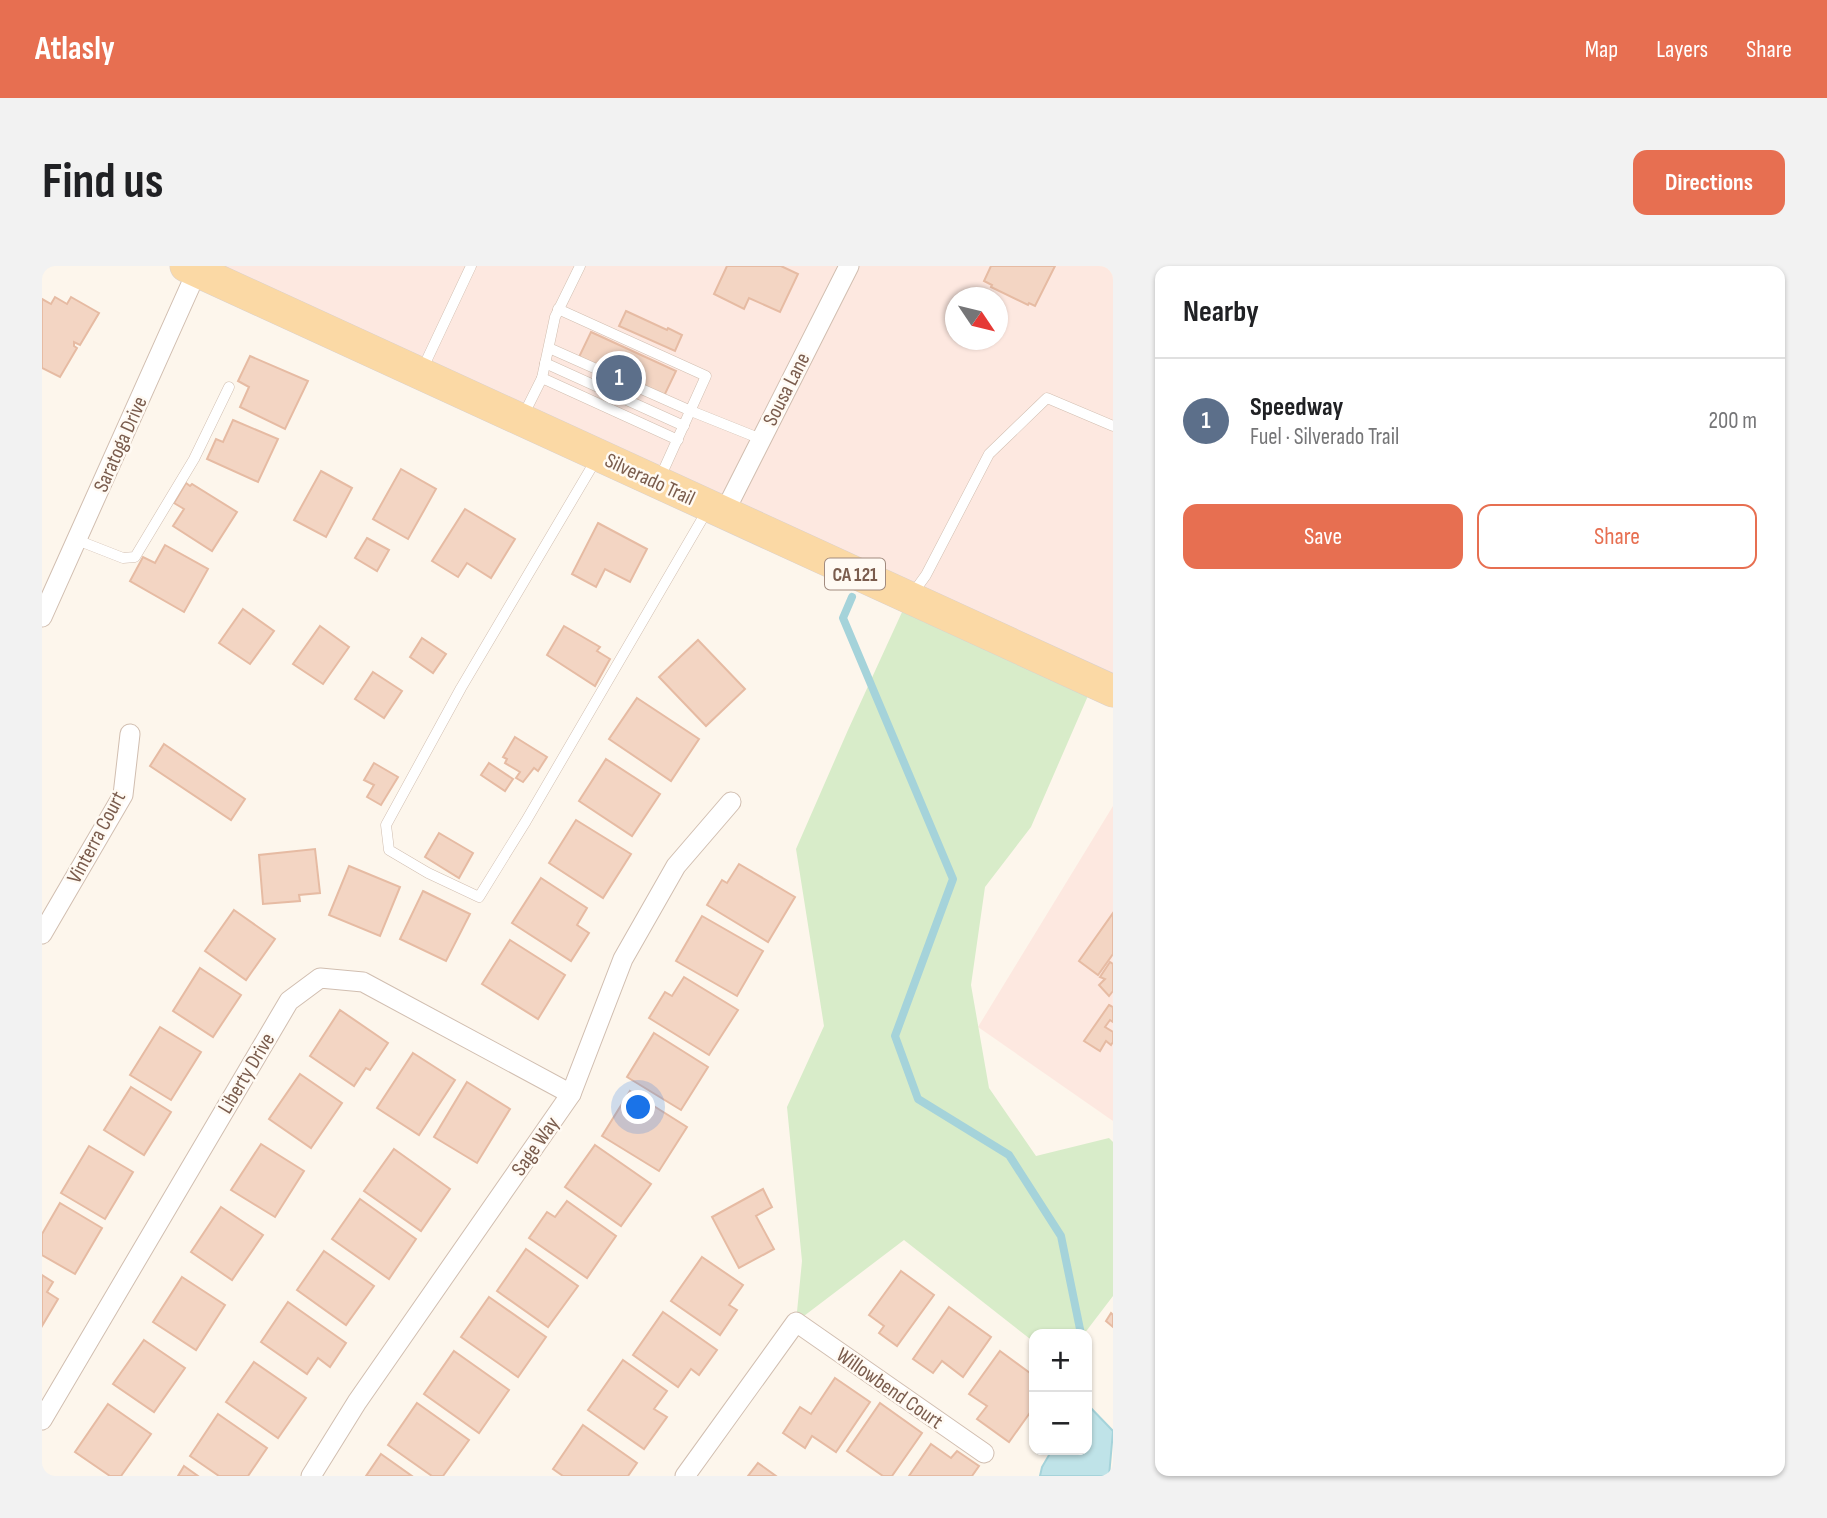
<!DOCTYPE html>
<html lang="en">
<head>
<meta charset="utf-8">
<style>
  :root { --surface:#fff; --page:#f2f2f2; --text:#202124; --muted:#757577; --line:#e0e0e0; --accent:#e76f51 }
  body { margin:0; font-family:"Sofia Sans Condensed",sans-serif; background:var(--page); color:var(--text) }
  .controls { position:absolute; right:21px; bottom:21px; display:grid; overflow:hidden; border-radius:14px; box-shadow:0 2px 5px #0004 }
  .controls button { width:63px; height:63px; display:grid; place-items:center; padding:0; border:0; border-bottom:2px solid var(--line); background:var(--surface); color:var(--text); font:35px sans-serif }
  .compass { position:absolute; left:903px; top:21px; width:63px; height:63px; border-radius:50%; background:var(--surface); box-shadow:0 2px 5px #0004; rotate:125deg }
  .you { position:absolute; left:597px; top:842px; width:24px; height:24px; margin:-18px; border:5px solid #fff; border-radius:50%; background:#1a73e8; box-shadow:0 0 0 10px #1a73e833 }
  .badge { display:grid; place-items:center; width:46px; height:46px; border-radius:50%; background:var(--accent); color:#fff; font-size:23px; font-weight:700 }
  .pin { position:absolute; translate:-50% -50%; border:4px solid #fff; box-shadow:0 2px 7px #0006 }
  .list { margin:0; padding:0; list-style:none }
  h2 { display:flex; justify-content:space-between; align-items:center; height:91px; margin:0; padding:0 28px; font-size:30px }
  h2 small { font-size:23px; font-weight:400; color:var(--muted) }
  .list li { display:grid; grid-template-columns:46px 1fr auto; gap:21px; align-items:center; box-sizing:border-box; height:126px; padding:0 28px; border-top:2px solid var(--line) }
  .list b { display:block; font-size:26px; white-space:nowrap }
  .list p { margin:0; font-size:23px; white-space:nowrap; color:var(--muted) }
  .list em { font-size:23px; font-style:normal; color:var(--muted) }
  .actions { display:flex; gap:14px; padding:21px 28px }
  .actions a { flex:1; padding:16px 0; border:2px solid var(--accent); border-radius:14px; text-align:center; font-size:24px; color:var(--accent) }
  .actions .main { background:var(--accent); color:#fff }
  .map { position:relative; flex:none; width:1071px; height:1210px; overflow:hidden; border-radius:14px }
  header { display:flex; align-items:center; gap:42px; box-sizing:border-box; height:98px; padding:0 35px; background:var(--accent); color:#fff }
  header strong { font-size:33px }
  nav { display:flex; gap:38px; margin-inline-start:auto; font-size:24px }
  .intro { display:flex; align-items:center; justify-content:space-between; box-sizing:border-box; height:168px; padding:0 42px }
  h1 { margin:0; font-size:49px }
  .button { padding:18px 32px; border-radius:14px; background:var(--accent); color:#fff; font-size:24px; font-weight:700 }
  main { display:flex; gap:42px; padding:0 42px }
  aside { flex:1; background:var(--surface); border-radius:14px; box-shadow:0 2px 5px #0004 }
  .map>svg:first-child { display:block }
  .commercial { fill:#fde8e0; fill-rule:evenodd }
  .green { fill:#d8ecc9 }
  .water { fill:#bfe3e8; stroke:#a5d3da; stroke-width:2 }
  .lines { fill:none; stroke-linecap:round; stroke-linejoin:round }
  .stream { stroke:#a5d3da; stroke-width:8 }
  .building { fill:#f3d5c3; stroke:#e6bba3; stroke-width:2 }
  .lane-casing { stroke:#d1beb0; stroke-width:11 }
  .street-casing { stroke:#d1beb0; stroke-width:21 }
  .primary-casing { stroke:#dad1cd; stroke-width:33 }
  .lane { stroke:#fff; stroke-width:10 }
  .street { stroke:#fff; stroke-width:19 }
  .primary { stroke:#fbd9a5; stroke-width:32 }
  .labels { text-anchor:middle; stroke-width:5; stroke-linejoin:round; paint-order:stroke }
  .shield { fill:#fffaf3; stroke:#a28b7f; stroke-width:2 }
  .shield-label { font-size:19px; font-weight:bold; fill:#7a5c4d }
  .street-label { font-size:21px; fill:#7a5c4d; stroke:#fffaf3 }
</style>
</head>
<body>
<header>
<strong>Atlasly</strong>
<nav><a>Map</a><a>Layers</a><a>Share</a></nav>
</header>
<div class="intro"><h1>Find us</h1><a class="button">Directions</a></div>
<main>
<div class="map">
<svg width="1071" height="1210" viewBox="0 0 1071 1210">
  <rect width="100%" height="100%" fill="#fdf6ec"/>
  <!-- commercial -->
  <g class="commercial">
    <path d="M144,0H1071V425ZM914,32H956V74H914Z"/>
    <polygon points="1071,540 1071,855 936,761"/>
  </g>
  <!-- green -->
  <polygon class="green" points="866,333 1052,416 989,561 943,621 929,719 947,822 994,890 1067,872 1071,876 1071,1030 1042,1068 992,1068 992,1076 862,974 754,1056 760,995 745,841 782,760 754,583 806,464"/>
  <!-- water -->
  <polygon class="water" points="1045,1138 1071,1165 1067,1210 998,1210 1000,1201 1010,1184 1045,1184"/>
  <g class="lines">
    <!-- stream -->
    <polyline class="stream" points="810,331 801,352 911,613 853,770 876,833 967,889 1019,970 1039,1068"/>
  </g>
  <!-- building -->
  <g class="building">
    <polygon points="685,0 739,0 756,8 738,46 707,32 702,43 672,28"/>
    <polygon points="949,0 1013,0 993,40 987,37 986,39 949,21 950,19 942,15"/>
    <polygon points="13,31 25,38 29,31 57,47 38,79 32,76 32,80 35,82 18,111 0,102 0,33 9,38"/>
    <polygon points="584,45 625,64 626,62 640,69 633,85 577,60"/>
    <polygon points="549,66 634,105 622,130 537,91"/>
    <polygon points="208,90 266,115 243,163 198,141 207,121 196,115"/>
    <polygon points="191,154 236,173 216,216 165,193 174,173 181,176"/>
    <polygon points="359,203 394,223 366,273 331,253"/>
    <polygon points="279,205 310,222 284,271 252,254"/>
    <polygon points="144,217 148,220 150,218 195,246 170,285 131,260 142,243 132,237"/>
    <polygon points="423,243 473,273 449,312 425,297 416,311 390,295"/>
    <polygon points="556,257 605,283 588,316 563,303 554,321 530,308"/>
    <polygon points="325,272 347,284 335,305 313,292"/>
    <polygon points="123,279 166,303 142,346 88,315 101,291 113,297"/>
    <polygon points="201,343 232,365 208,398 177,377"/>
    <polygon points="278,360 307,381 281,418 251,398"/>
    <polygon points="522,360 558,381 555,385 568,393 553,420 505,389"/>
    <polygon points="380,372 404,388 391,407 368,391"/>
    <polygon points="656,374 703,423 664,460 617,411"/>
    <polygon points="331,406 360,425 342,452 313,433"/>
    <polygon points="595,432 657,473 629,515 567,473"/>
    <polygon points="473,471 505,491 496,505 492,502 481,516 474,512 478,506 463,497 465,493 461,491"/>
    <polygon points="122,478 203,533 189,554 108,500"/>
    <polygon points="564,493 618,528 590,570 537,535"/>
    <polygon points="332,497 356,511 339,539 325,531 332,519 322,514"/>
    <polygon points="447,497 471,513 463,525 439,509"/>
    <polygon points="534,554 589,588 561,632 507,597"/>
    <polygon points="397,567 431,587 417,612 383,591"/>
    <polygon points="273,583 278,627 257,629 258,635 221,638 217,589"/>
    <polygon points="697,598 753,631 726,676 665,639 680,614 685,617"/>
    <polygon points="307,600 358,621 338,670 287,649"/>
    <polygon points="499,612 545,642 535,659 547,667 529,695 470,657"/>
    <polygon points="381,625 428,648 404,695 358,673"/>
    <polygon points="192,644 233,673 204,714 163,685"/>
    <polygon points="1071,647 1071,688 1056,709 1037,695"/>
    <polygon points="660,650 721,685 695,730 634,695"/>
    <polygon points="468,674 523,709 496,753 440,718"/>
    <polygon points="1068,696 1071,698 1071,725 1067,730 1057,719 1063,713 1058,711"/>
    <polygon points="158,702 199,729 171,771 131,745"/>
    <polygon points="642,711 696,744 667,789 607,752 623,726 630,730"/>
    <polygon points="1067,739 1071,741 1071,756 1068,754 1063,761 1071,766 1071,776 1069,779 1064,775 1058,785 1042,775"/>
    <polygon points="298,744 346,777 328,804 324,802 312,820 268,790"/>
    <polygon points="118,761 159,786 129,834 88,809"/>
    <polygon points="612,767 666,801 639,844 585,811"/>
    <polygon points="371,787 413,814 377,869 335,842"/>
    <polygon points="258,808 300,837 269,882 227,853"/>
    <polygon points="425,816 468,843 435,897 392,871"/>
    <polygon points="89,821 129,846 102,889 62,864"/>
    <polygon points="588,825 645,861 617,905 560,870"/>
    <polygon points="219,878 262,905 233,951 189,924"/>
    <polygon points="553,879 609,918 579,960 523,921"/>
    <polygon points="47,880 91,906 63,953 19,927"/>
    <polygon points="352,883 408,923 379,965 322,925"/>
    <polygon points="721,923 730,941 714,950 732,983 697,1002 670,951"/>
    <polygon points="318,933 374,973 347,1013 290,973"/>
    <polygon points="525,935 574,970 545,1012 487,972 505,946 513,951"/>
    <polygon points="18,937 60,962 33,1008 0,989 0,968"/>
    <polygon points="179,941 221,969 190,1014 149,986"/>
    <polygon points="484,983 536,1020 506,1061 455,1025"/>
    <polygon points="282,985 332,1020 304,1059 255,1024"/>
    <polygon points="660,991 701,1019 687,1039 695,1044 678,1069 629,1035"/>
    <polygon points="859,1005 892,1029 855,1080 837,1067 842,1060 827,1049"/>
    <polygon points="0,1009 11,1016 5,1026 16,1033 0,1060"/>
    <polygon points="140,1011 183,1039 154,1084 111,1056"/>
    <polygon points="447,1031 504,1071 476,1111 419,1071"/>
    <polygon points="246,1036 304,1077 288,1101 276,1092 265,1108 219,1076"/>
    <polygon points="907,1041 949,1071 921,1111 900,1095 891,1107 871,1093"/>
    <polygon points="621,1046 675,1084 657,1109 649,1103 636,1121 591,1089"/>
    <polygon points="1069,1047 1071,1049 1071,1061 1064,1055"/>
    <polygon points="102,1074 143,1102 112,1146 71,1118"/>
    <polygon points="412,1085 467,1124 437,1167 382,1128"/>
    <polygon points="958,1085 992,1110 992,1141 967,1176 935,1153 945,1140 927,1128"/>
    <polygon points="581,1094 625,1125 612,1143 625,1151 602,1183 546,1144"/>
    <polygon points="212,1096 264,1132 236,1172 184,1136"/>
    <polygon points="793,1112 828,1136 794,1186 770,1170 763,1182 741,1167 758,1141 769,1148"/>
    <polygon points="375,1137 427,1174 401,1210 390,1210 346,1179"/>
    <polygon points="838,1137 880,1167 850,1210 841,1210 805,1185"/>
    <polygon points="66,1138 109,1168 79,1210 68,1210 33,1186"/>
    <polygon points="176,1148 225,1182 206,1210 177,1210 148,1190"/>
    <polygon points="541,1159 595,1197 586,1210 521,1210 511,1203"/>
    <polygon points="889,1178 909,1192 915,1185 937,1200 930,1210 867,1210"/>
    <polygon points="339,1188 370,1210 324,1210"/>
    <polygon points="716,1197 734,1210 706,1210"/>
    <polygon points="142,1200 156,1210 136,1210"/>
  </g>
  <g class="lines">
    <!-- lane casing -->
    <g class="lane-casing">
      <g id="lane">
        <polyline points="516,43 664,110 617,214"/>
        <polyline points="507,82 649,145 719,173"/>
        <polyline points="503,97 642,160"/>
        <polyline points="380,104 429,0"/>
        <polyline points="500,112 513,51 538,0"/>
        <polyline points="481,150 500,112 636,174"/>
        <polyline points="555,192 419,422 344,559 347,584 386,607 437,631 484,555 666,243"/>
        <polyline points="35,274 81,292 93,291 152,193 187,121"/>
        <polyline points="871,327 884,309 947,188 1005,132 1071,160"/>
      </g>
    </g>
    <!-- street casing -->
    <g class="street-casing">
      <g id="street">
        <polyline points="682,247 807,0"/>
        <polyline points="0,351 155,5"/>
        <polyline points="0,668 81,529 88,468"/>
        <polyline points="0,1154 247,735 278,712 321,716 529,828"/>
        <polyline points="269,1210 315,1136 529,828 581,693 634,600 689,536"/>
        <polyline points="643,1210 754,1056 942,1187"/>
      </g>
    </g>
    <!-- primary casing -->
    <g class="primary-casing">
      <polyline id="primary" points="144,0 1071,425"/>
    </g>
    <!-- lane -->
    <use href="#lane" class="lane"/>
    <!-- street -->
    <use href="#street" class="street"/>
    <!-- primary -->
    <use href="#primary" class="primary"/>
  </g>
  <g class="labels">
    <!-- shield labels -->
    <rect class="shield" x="783" y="292.5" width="60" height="31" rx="5"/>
    <g class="shield-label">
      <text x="813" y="315">CA 121</text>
    </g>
    <!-- street labels -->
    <g class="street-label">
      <text transform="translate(744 123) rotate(-63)" y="7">Sousa Lane</text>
      <text transform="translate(78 178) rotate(-66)" y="7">Saratoga Drive</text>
      <text transform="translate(608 213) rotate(25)" y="7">Silverado Trail</text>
      <text transform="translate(54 571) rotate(-62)" y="7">Vinterra Court</text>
      <text transform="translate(204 807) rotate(-59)" y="7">Liberty Drive</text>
      <text transform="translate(493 880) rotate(-55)" y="7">Sage Way</text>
      <text transform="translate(848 1122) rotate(35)" y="7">Willowbend Court</text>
    </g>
  </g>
</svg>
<div class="controls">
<button>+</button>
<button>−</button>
</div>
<svg class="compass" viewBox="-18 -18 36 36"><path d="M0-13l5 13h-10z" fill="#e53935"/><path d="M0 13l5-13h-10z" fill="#757577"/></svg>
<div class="you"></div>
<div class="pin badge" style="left:577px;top:112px;background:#5c6f8a">1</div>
</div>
<aside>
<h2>Nearby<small></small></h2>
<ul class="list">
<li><span class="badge" style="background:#5c6f8a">1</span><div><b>Speedway</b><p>Fuel · Silverado Trail</p></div><em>200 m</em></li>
</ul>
<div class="actions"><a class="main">Save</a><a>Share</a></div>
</aside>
</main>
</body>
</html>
